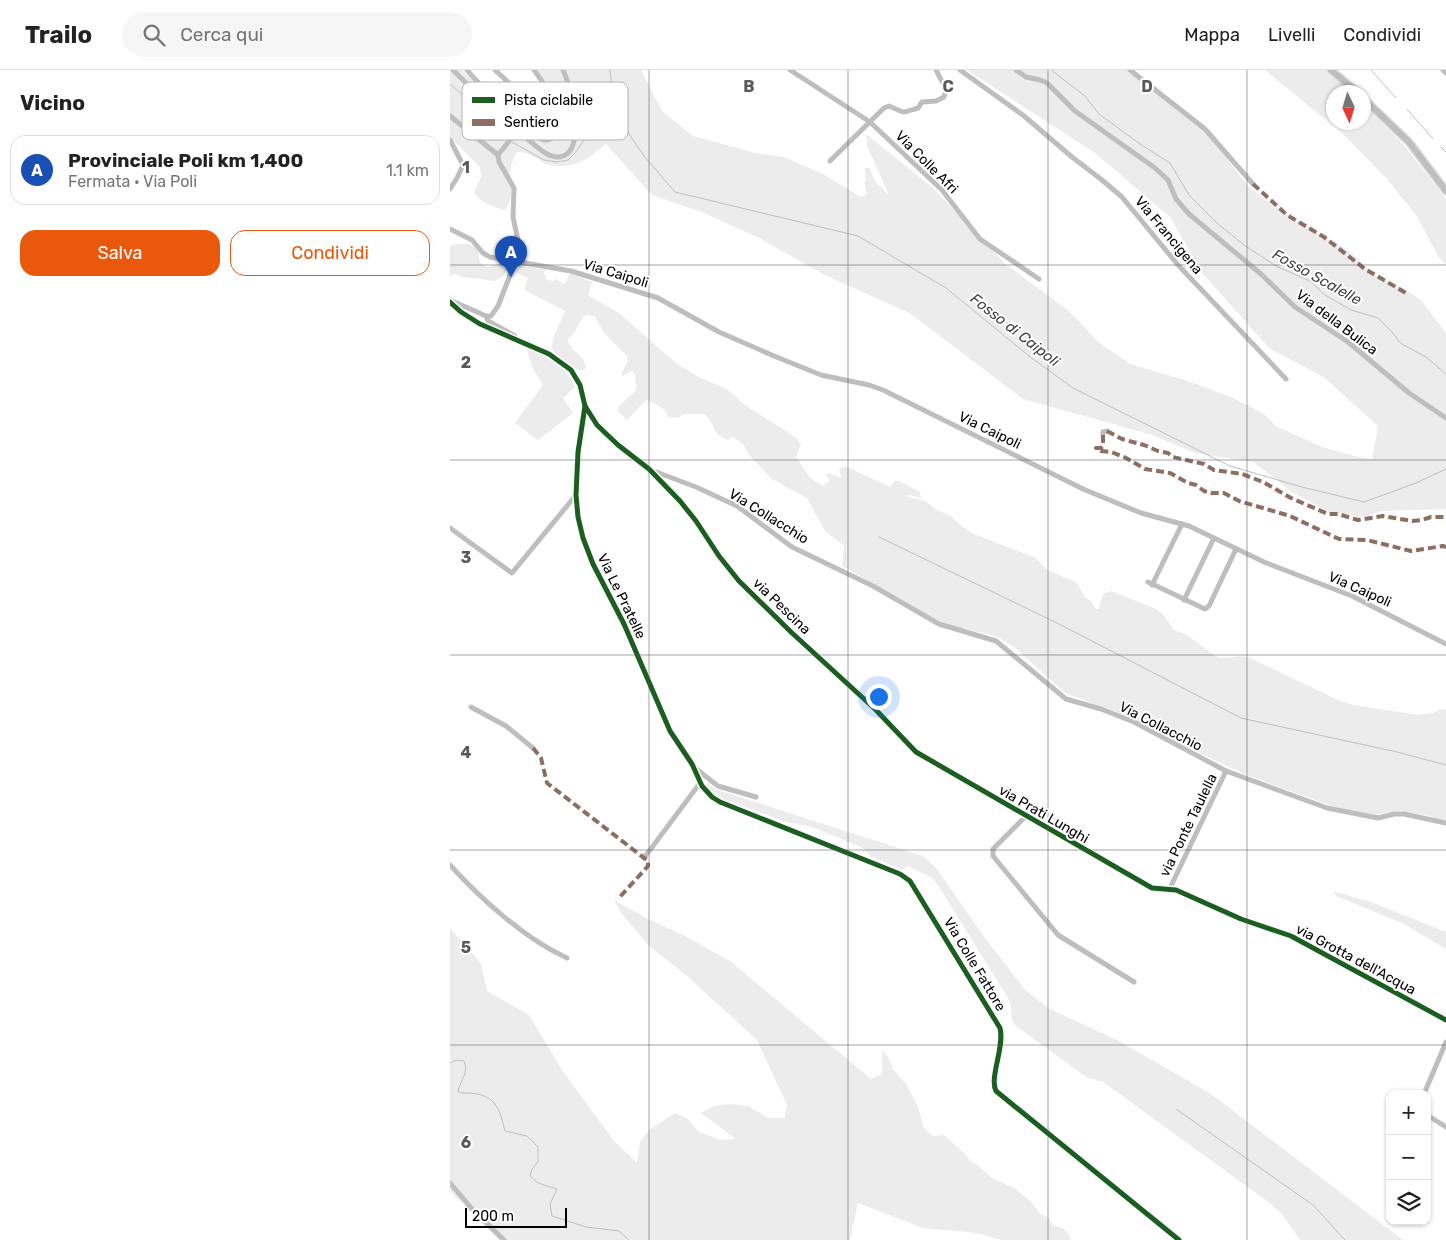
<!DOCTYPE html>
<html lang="it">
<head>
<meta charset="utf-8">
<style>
  :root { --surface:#fff; --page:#f6f6f6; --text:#222; --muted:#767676; --line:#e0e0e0; --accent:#ea580c }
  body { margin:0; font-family:Rubik,sans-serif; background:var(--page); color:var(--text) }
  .controls { position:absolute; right:15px; bottom:15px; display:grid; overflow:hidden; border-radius:10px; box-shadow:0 1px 4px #0004 }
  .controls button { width:45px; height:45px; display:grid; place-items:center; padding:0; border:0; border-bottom:1px solid var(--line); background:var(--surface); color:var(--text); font:25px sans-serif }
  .compass { position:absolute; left:876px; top:15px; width:45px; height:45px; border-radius:50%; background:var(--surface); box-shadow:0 1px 4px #0004; rotate:176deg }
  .scale { position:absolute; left:15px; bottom:12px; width:102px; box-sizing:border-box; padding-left:5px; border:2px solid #000; border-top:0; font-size:14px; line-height:18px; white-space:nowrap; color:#000; -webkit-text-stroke:4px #fff; paint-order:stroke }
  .you { position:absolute; left:428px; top:626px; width:18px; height:18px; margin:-12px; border:4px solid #fff; border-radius:50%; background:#1a73e8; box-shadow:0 0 0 8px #1a73e833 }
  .badge { display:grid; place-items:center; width:32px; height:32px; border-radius:50%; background:var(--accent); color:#fff; font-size:16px; font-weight:700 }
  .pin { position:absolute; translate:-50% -41px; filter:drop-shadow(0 1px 2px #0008) }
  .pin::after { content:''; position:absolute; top:26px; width:18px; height:15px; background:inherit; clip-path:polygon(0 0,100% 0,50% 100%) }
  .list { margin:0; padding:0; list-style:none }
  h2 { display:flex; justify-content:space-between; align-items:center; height:65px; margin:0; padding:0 20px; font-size:21px }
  h2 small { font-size:16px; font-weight:400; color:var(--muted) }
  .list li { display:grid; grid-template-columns:32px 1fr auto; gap:15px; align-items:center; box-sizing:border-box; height:70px; margin:0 10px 10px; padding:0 10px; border:1px solid var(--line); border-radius:15px }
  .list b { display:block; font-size:19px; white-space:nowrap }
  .list p { margin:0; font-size:16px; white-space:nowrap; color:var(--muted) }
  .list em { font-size:16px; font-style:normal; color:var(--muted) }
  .actions { display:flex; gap:10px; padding:15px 20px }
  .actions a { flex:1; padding:11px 0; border:1px solid var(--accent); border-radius:15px; text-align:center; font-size:18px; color:var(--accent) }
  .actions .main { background:var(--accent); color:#fff }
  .icon { flex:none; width:28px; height:28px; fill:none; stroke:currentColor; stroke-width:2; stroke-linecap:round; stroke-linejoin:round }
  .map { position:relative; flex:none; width:996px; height:1170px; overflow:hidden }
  header { display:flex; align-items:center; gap:30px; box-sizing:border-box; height:70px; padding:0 25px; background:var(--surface); border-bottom:1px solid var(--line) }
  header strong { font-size:24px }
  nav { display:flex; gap:28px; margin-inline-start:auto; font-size:18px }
  .search { width:350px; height:45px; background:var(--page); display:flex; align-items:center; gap:12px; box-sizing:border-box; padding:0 18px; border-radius:28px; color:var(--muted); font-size:19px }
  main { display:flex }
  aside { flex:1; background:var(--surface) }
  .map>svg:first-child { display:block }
  .green { fill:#ececec }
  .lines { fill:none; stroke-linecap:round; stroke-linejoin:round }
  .stream { stroke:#bfbfbf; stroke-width:1 }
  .major-casing { stroke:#dbdbdb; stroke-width:9 }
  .minor { stroke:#bebebe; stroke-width:5 }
  .major { stroke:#bebebe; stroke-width:6 }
  .quiet { stroke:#8d6e63; stroke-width:4; stroke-dasharray:8 4; stroke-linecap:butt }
  .cycleway-casing { stroke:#fff; stroke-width:8 }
  .cycleway { stroke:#1b5e20; stroke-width:5 }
  .grid { fill:none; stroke:#595959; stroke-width:1; stroke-opacity:0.55 }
  .labels { text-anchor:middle; stroke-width:4; stroke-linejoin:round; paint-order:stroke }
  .street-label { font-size:14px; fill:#000; stroke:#fff }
  .water-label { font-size:15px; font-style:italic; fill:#444; stroke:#fff }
  .key { fill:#fff; stroke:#b2b2b2; stroke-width:1 }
  .key-label { font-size:14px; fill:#000 }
  .grid-label { font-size:16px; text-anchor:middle; font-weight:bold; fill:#595959; stroke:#fff; stroke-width:4; stroke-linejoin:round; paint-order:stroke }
</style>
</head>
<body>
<header>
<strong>Trailo</strong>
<div class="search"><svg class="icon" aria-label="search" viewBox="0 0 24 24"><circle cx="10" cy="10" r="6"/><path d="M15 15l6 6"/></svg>Cerca qui</div>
<nav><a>Mappa</a><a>Livelli</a><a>Condividi</a></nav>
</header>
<main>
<aside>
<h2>Vicino<small></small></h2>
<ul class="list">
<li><span class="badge" style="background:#1a4fb4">A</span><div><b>Provinciale Poli km 1,400</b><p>Fermata · Via Poli</p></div><em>1.1 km</em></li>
</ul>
<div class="actions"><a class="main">Salva</a><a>Condividi</a></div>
</aside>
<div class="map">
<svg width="996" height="1170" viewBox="0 0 996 1170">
  <rect width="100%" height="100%" fill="#fff"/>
  <!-- green -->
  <g class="green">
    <path d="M0,0H12L34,21L102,67L106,39L84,0H191L212,41L243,66L309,84L334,87L373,104L411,127L417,124L414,111H416L415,98H419L425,111L439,125L417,76L416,64L483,118L554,193L619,241L648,272L680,294L735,310L781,327L814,344L826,356L872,377L904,386L922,389L928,356L875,308L819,278L753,204L720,147L645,83L517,0H684L721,30L769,75L781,94L798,116L824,137L900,182L924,205L953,218L971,230L996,263V439L931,441L914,447L878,442L841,421L803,392L745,383L702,365L573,329L461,244L373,204L309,168L252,142L202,125L156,74C139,87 133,95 111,96C105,96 98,96 92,92C84,86 78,82 67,82C65,86 62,91 61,97C58,112 66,126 55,140C42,136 32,134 24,123L32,105L29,96L0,67Z"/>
    <polygon points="815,0 875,0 900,22 884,22 884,52 914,52 914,35 954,75 996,129 996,195 988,186 966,145 937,109 894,65"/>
    <polygon points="5,174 19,174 28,179 30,193 37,197 53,193 58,197 54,205 45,211 13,207 5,204 0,206 0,176"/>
    <path d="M69,195L95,200L94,204L97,206L95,209L103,211L105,209L115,214L120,203L142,212L138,225L169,243L227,294L249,307L278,320L295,335L345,367L351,374L346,387L361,409L374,416L380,410L376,405L378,403L391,408L389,399L395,396L440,417L445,411H449L470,422L471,428L458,425V427L475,431L485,439L501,446L514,458L524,464L586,488L597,500L626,512L635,527L641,531L646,539H648L653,524L661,521L704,538L712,543L724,560L737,565L765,586L771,588L793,586L800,588L890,631L904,635L968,645L983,643L991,639L996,640V752L979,746L952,741H945L926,745L887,738L794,704L722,670L685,649L615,623L563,576L545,566L495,554L392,496L394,476L375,461L357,428L322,409L300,386L293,374L283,367L278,370C264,364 266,361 260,350C258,347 256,346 254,344H233L229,348L218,347L216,341C210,337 203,332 196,330L177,350L168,341V337L186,320L185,304L182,301L173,306L171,304L178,291L176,285L154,263L145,247L138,244C127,250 129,262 118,268C117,282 139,284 135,300H128L105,284L102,279L103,268L115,241L74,220L78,208L66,203Z"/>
    <path d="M81,277C97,287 119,298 125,317L113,328L123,343L88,370L65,353L93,315L83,299L77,280Z"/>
    <path d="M255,712L265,719L473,786L487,799L532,864L576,921L600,939L669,971L761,1024L953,1170H850L832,1144L817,1131L653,1012L636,1007L565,955C559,948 563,939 559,930L488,815L481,807L458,796L452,800L422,787L413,778L362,757L336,752L270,728L261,722Z"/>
    <polygon points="883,821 921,832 996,862 996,879 954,854 886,826"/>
    <path d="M164,830L198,849L235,866L280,891L421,1009L432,1004C433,996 430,988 433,981L438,987L443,999L457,1015L468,1037L474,1058L483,1066L494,1065L515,1084L521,1092L528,1095L543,1109L565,1118L582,1133L590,1144L598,1147L602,1155C611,1157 619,1160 621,1170H551L527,1163L473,1158L408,1133L400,1170H49L0,1121V858L31,893L37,921L79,945L112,1000L164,1071L187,1093L190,1072L199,1060L225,1043L238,1049L248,1061L270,1070L286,1069L251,1043L264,1036L281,1034L298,1036L319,1048H335L337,1035L307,970L237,906L199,876L172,844Z"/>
  </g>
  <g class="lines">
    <!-- stream -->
    <g class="stream">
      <polyline points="160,0 163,28"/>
      <polyline points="601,0 635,26 649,44 690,74 720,93 739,125 768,154 794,175 826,196 860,211 875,225 901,240 928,248 943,263 950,273 976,287 996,304"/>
      <polyline points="921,0 946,28"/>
      <polyline points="0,14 35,44 50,65 58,70"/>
      <polyline points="957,39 983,69"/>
      <polyline points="62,72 94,90 107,92 118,90 125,83 136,67 152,34 163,28 179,64 194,86 225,122 408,166 496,218 579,286 623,318 780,396 852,417 914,432 966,413 996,399"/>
      <polyline points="991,77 996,82"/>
      <polyline points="429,467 607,553 791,648 947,682 996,695"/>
      <path d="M0,993L6,990L14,991C19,1003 11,1009 8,1021L11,1023C28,1023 41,1024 49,1041C52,1047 53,1054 55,1061L77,1066L88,1077V1092L82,1099L80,1106L88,1113L107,1119L100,1134L102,1146L136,1157L169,1161L179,1170"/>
      <polyline points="726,1039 863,1135 895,1170"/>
    </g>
    <!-- major casing -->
    <g class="major-casing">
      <g id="major">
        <polyline points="881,0 907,22"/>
        <polyline points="914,29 959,72 996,121"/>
      </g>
    </g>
    <!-- minor -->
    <g class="minor">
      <path d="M3,0C28,25 52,49 80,71C86,76 94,84 102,86C114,90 122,82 124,71C128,41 125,28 113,0"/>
      <path d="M17,0C40,28 71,50 102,68"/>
      <polyline points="45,0 90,42 99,53"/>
      <path d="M84,0C99,20 114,44 102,68"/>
      <polyline points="340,0 420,52 492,120 530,169 589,209"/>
      <polyline points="510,0 574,46 622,87 652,110 672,127 728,195 836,309"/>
      <polyline points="566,0 576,7 590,10 597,13 625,41 705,98 718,110 726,129 739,144 811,204 845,237 898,272 959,323 996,348"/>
      <polyline points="680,0 755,59 803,114"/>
      <polyline points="993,0 996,3"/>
      <polyline points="0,46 48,85"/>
      <polyline points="62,55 94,70 98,70 102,68"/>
      <polyline points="91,59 97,61 101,56"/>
      <polyline points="0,70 13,95 7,108 0,119"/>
      <path d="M380,91L434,38L439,36C456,43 449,44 468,38L472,32L486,31L494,27L496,19L486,0"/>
      <polyline points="0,159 22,170 33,183 40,187 121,201 208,228 269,262 324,286 371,305 419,315 433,320 633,419 691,443 739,456 814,492 902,526 996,574"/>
      <polyline points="0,230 36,246 41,246 48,236 70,180 63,147 64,118 49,92 48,85 67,61"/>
      <polyline points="0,232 11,242 30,254 99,284 121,300 130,315 135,336 147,355 168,375 199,399 230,431 246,451 269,486 289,511 341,562 425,639 466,682 702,818 726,820 791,849 841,866 996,950"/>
      <polyline points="36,246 38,251 65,266"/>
      <path d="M135,337C129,375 121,415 129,454C136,490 158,522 174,554C190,588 202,625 219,659C225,671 234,682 242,694C251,709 252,723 270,732L450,804L460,811L550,958C555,976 539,1008 546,1021L729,1170"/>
      <polyline points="653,365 653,362 657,361"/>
      <polyline points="201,400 246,417 287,436 342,477 423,516 489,554 546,571 616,629 651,639 684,652 776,701 877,738 928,748 944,744 954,744 996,753"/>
      <polyline points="0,458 62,503 126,425"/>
      <polyline points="698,512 755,539 759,536 786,479"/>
      <polyline points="702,515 732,454"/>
      <polyline points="734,530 764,468"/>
      <polyline points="21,637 56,656 83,678"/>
      <polyline points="245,698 268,716 306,727"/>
      <polyline points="576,746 543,779 543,786 608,865 684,912"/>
      <polyline points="194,788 250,713"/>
      <path d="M0,795C31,829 75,869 117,888"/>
      <polyline points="720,818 776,701"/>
      <polyline points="974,1024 996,972"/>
      <polyline points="977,1045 996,1057"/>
      <polyline points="0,1113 23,1140 54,1170"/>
    </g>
    <!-- major -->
    <use href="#major" class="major"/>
    <!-- quiet -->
    <g class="quiet">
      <polyline points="102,68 108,63 114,45 116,45 118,49 117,63 120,63 125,51"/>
      <polyline points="803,114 837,145 874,167 915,199 956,223"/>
      <polyline points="657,361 672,369 694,375 708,381 718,383 723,387 754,394 764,400 792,404 813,412 841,428 878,444 888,444 908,450 933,446 962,451 972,450 981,447 996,447"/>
      <polyline points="653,365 653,376 651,378 646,378 651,381 661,382 676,388 695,399 720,403 738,413 746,415 754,421 761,423 774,423 789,431 840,446 889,469 917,470 961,481 993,476 996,477"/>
      <polyline points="83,678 91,688 97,713 198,791 198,796 168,829"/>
    </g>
    <!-- cycleway casing -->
    <g class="cycleway-casing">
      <g id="cycleway">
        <polyline points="0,232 11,242 30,254 99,284 121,300 130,315 135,336 147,355 168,375 199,399 230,431 246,451 269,486 289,511 341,562 425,639 466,682 702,818 726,820 791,849 841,866 996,950"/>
        <path d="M135,336L128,382L126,425L128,447L133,468L143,494L174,554L220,661L242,694L252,716L262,727L270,732L450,804L460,811L550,958C555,976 539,1008 546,1021L729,1170"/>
      </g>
    </g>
    <!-- cycleway -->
    <use href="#cycleway" class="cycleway"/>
  </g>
  <!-- grid -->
  <path class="grid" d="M199,0V1170M398,0V1170M598,0V1170M797,0V1170M0,195H996M0,390H996M0,585H996M0,780H996M0,975H996"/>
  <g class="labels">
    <!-- street labels -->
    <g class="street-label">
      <text transform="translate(477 92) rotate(45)" y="5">Via Colle Afri</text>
      <text transform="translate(719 165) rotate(50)" y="5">Via Francigena</text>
      <text transform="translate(166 203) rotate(17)" y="5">Via Caipoli</text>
      <text transform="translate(887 252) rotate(37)" y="5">Via della Bulica</text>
      <text transform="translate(540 360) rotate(26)" y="5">Via Caipoli</text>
      <text transform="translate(319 446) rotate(32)" y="5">Via Collacchio</text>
      <text transform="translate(910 519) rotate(24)" y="5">Via Caipoli</text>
      <text transform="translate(172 526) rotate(64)" y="5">Via Le Pratelle</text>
      <text transform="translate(332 536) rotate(44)" y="5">via Pescina</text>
      <text transform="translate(711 656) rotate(27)" y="5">Via Collacchio</text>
      <text transform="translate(594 744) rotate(30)" y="5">via Prati Lunghi</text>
      <text transform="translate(738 755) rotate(-64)" y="5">via Ponte Taulella</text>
      <text transform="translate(906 889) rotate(28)" y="5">via Grotta dell'Acqua</text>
      <text transform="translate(525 894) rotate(59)" y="5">Via Colle Fattore</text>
    </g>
    <!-- water labels -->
    <g class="water-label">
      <text transform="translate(867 207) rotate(29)" y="5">Fosso Scalelle</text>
      <text transform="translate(565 260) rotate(38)" y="5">Fosso di Caipoli</text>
    </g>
  </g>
  <!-- legend -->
  <rect x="12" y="12" width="166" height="58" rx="8" class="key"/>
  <rect x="22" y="27" width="23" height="6" fill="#1b5e20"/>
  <rect x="22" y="49" width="23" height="7" fill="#8d6e63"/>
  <g class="key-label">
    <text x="54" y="35">Pista ciclabile</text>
    <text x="54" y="57">Sentiero</text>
  </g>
  <g class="grid-label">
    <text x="299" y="22">B</text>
    <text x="498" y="22">C</text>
    <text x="697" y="22">D</text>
    <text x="16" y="103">1</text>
    <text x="16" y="298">2</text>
    <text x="16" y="493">3</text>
    <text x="16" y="688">4</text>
    <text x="16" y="883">5</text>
    <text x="16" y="1078">6</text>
  </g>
</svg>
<div class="controls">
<button>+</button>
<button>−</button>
<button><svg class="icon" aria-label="layers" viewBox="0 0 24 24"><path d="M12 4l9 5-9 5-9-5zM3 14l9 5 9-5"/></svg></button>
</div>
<svg class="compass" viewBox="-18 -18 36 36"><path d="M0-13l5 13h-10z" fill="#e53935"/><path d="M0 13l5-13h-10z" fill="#767676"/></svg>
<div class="scale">200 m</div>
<div class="you"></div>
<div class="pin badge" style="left:61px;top:207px;background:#1a4fb4">A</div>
</div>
</main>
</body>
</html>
